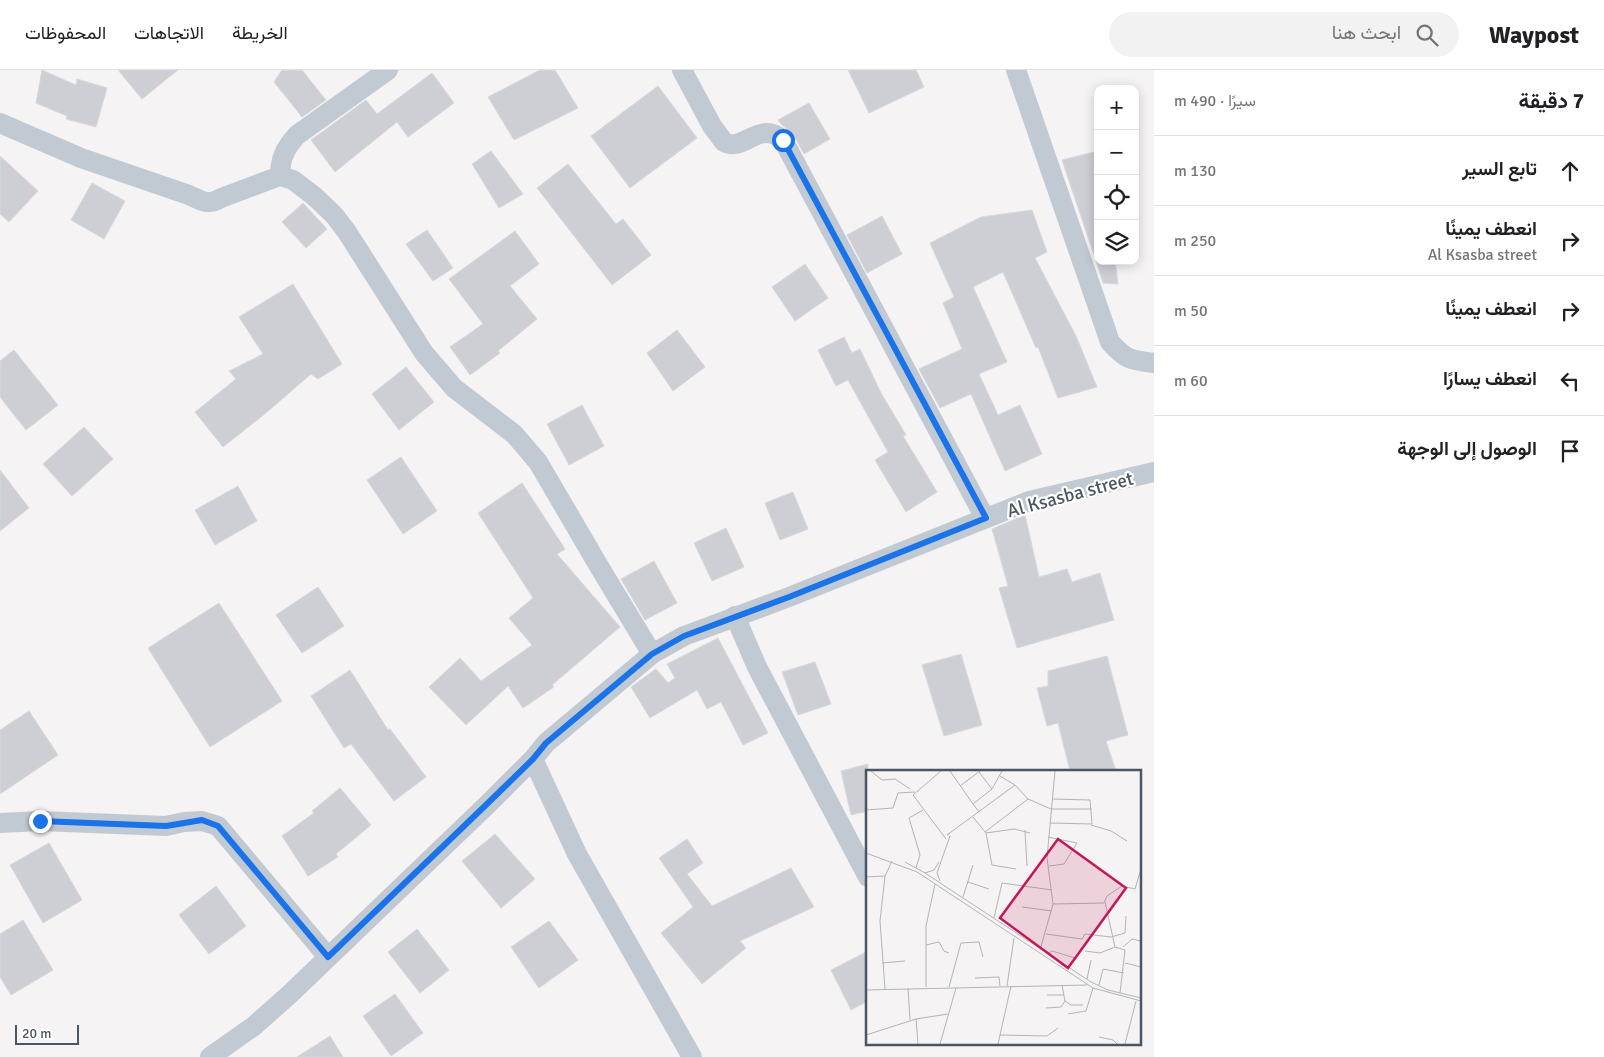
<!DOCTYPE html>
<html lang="ar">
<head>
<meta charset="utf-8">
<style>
  :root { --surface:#fff; --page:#f2f2f2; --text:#202124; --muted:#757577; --line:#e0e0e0 }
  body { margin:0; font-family:Signika,Vazirmatn,sans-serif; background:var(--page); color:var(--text); direction:rtl }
  .controls { position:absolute; right:15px; top:15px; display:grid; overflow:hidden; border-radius:10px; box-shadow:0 2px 12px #0003 }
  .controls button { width:45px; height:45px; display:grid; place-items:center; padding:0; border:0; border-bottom:1px solid var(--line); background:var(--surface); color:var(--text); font:25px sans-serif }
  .scale { position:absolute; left:15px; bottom:12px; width:64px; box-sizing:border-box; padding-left:5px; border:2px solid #4a5661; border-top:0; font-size:14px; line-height:18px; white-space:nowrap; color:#4a5661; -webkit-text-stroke:4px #fff; paint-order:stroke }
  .stop { position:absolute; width:15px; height:15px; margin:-11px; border:4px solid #1a73e8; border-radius:50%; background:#fff }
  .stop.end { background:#1a73e8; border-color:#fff; box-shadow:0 1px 5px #0008 }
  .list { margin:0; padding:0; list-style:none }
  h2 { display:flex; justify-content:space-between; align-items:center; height:65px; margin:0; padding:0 20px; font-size:21px }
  h2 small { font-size:16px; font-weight:400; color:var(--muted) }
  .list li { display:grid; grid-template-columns:32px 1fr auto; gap:15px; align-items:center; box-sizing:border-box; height:70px; padding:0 20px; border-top:1px solid var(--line) }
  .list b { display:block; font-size:19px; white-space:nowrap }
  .list p { margin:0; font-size:16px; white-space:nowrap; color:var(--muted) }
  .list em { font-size:16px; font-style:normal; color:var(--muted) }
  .icon { flex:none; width:28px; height:28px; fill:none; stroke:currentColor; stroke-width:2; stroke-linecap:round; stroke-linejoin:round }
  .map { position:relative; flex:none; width:1154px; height:987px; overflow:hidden; direction:ltr }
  header { display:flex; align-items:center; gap:30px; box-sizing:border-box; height:70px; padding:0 25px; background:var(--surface); border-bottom:1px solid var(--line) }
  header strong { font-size:24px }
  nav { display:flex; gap:28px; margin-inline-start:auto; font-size:18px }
  .search { width:350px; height:45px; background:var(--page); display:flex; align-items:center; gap:12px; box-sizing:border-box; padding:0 18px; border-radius:28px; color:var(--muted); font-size:19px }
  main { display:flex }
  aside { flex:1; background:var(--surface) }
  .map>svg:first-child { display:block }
  .building { fill:#cdcfd5; stroke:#d7d9de }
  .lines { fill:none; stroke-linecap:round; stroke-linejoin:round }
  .street { stroke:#c1cad2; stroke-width:20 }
  .route { stroke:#1a73e8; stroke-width:6 }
  .labels { text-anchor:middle; stroke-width:4.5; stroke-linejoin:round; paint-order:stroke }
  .street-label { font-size:19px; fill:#4a5661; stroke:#fff }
  .inset-road { fill:none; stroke:#b1b4b9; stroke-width:1 }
  .view { fill:#c2185b; fill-opacity:0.15; stroke:#c2185b; stroke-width:2.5 }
  .inset-edge { fill:none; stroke:#4a5661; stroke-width:2.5 }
</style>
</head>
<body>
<header>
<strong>Waypost</strong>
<div class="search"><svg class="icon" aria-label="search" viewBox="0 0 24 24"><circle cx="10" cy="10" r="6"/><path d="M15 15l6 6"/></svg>ابحث هنا</div>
<nav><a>الخريطة</a><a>الاتجاهات</a><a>المحفوظات</a></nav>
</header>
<main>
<aside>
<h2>7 دقيقة<small>سيرًا · 490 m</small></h2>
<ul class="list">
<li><svg class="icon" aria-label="ahead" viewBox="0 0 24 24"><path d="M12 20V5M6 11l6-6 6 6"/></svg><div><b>تابع السير</b></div><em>130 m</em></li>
<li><svg class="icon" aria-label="right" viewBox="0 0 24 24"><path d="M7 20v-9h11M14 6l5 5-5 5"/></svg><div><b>انعطف يمينًا</b><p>Al Ksasba street</p></div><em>250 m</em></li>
<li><svg class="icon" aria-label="right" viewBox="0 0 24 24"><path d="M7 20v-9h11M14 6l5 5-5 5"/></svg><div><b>انعطف يمينًا</b></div><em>50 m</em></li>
<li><svg class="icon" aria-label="left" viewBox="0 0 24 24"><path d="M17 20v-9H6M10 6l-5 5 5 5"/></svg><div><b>انعطف يسارًا</b></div><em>60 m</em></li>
<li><svg class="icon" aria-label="arrive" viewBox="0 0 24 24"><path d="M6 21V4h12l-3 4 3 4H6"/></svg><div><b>الوصول إلى الوجهة</b></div></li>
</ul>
</aside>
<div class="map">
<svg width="1154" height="987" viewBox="0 0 1154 987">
  <rect width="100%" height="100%" fill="#f5f3f3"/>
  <!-- building -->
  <g class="building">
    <polygon points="42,0 76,15 77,9 107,18 96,57 66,49 67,46 36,33"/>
    <polygon points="118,0 178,0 142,29"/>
    <polygon points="282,0 302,0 326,30 302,47 274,12"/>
    <polygon points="540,0 555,0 578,38 514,70 488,27"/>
    <polygon points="848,0 916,0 924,17 869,43"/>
    <polygon points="432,3 454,33 408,67 397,52 335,102 311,70 366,30 377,44"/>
    <polygon points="658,16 697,68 630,118 591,66"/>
    <polygon points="809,33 830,69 804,84 793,64 781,54 778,50"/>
    <polygon points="491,81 523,124 499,138 472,94"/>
    <polygon points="1098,81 1098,187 1095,188 1062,90"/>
    <polygon points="0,86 38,121 9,152 0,144"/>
    <polygon points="568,94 616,154 623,149 651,185 612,215 537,118"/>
    <polygon points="92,113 125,131 104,169 71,150"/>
    <polygon points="303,133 327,159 306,178 282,152"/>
    <polygon points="1032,140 1047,182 1035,188 1076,266 1097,317 1058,328 1038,277 1036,278 1003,202 973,217 1007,292 979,304 998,345 1020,335 1042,384 1005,401 971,324 940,338 919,299 962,279 943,233 954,227 930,173 981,147"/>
    <polygon points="882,146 902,184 867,203 847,165"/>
    <polygon points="427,160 453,198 433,211 406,174"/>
    <polygon points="515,161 539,194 510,216 537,249 498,281 500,283 470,305 450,277 483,254 449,209"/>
    <polygon points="1096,191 1115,191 1118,214 1103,213"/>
    <polygon points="805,194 828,228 795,251 772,217"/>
    <polygon points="293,214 342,294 318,309 311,304 266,343 223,377 195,342 236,309 229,301 263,284 239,247"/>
    <polygon points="677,260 705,297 673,321 647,283"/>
    <polygon points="844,267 852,283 860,279 881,323 906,365 903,366 937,422 906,442 875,390 888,382 848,310 836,316 818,280"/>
    <polygon points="14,280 58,335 26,360 0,327 0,291"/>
    <polygon points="406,297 434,332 399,360 372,324"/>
    <polygon points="582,335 604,376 569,395 547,354"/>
    <polygon points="84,357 113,389 72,426 43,394"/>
    <polygon points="401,387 437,441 403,464 367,410"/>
    <polygon points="0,400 29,438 0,461"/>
    <polygon points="522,413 565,479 557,484 620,557 552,615 554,617 523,638 508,616 466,655 429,617 460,588 481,611 532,575 509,548 533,528 478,443"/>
    <polygon points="238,416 257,451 215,475 195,440"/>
    <polygon points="793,422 808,459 780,470 765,433"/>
    <polygon points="1025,445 1039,507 1067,499 1072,512 1100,503 1114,550 1017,578 999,518 1008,516 992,459"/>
    <polygon points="726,458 744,497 712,511 694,473"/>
    <polygon points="654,491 677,533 645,550 621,509"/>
    <polygon points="318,517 344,556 302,583 276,545"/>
    <polygon points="219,533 282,631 210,677 148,578"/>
    <polygon points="718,568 768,663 743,675 721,632 707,639 697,620 650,648 631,617 656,599 668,613 675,608 667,594"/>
    <polygon points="961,584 982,655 944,666 922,595"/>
    <polygon points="1107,586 1128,665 1106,671 1116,701 1070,701 1058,653 1047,656 1037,618 1048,616 1048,601"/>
    <polygon points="815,592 831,634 798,645 782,602"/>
    <polygon points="350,600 388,660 390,659 426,707 394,731 351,674 344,678 311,626"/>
    <polygon points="29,641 58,685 0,724 0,660"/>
    <polygon points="868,694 868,741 851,745 841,701"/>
    <polygon points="340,718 371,755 336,784 338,787 308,806 282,766 314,743 312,741"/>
    <polygon points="495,764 535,809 501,838 462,791"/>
    <polygon points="687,769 703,793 687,804 712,836 791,798 814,837 740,871 746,878 702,914 661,863 693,837 659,788"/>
    <polygon points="49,773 82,830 43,853 10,795"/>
    <polygon points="216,816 246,856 209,884 179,845"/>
    <polygon points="23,850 53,900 11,925 0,907 0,864"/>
    <polygon points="549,851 578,890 539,918 511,877"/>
    <polygon points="417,859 449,900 420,923 388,882"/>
    <polygon points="868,881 868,931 851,940 831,900"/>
    <polygon points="395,924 423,963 391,986 363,946"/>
    <polygon points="330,966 343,987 297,987"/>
  </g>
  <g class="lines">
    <!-- street -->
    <g class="street">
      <path d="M682,0L712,56L724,72C744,83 759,49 783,70L985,448"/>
      <path d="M1016,0L1110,272C1126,290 1130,290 1154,293"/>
      <path d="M0,53L81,88L189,125C202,131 208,136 221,128L280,106L293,110L314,126L334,145L347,162L424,283L454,318L514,364L538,392L600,498L652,584"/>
      <path d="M280,106C280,89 285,78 297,65L388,0"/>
      <polyline points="735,546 757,597 868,807"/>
      <polyline points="533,689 577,784 692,987"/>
      <polyline points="0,753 40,751 166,756 184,752 202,751 218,756 328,887"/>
      <polyline points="210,987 254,956 290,924 489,733 533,689 546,673 652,584 684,566 789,527 1029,431 1154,402"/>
    </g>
  </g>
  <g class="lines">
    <!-- route -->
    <polyline class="route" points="40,751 166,756 202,750 218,756 328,887 489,732 533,689 546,673 652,584 684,566 789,527 986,448 783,70"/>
  </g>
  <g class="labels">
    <!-- street labels -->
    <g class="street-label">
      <text transform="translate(1070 424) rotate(-15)" y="7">Al Ksasba street</text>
    </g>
  </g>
  <!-- overview -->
  <g transform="translate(866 700)">
    <rect width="275" height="275" fill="#f5f3f3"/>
    <path class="inset-road" d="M5,1L16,10L29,9L44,19M75,1L47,25L80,69M84,1L107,34M113,2L126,19M149,15L162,29M94,16L114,1M0,40L27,38L32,23L49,22M113,42L107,34L126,19L136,1M107,47L120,63L126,95L150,99M184,53L226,54L224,30L186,29M225,55L245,61L261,71M159,60L161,96M119,62L162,29L185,39H226M84,63L81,65L149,15L134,6M120,63L148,59L164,63M182,67L211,73L198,94L183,96M0,83L51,102L227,218L275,231M39,92L59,103L225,212L242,220L275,228M50,98L54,85L43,48L57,40M59,103L68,100L73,92M0,107L19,106M74,111L71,103L84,66M102,112L123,119M97,127L107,95M239,132L249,177L259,180L254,223M187,134L238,133L241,126L256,116L269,119L275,99M156,137L186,141M128,148L136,113L186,120M180,164L216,169L219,164L245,167L259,163L260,146M60,175L73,172L78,181L83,183M257,177L266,169L275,171M174,180L187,134L181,88L189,1M219,181L234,183L249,177M181,184L186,181L209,188M16,193L39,191M259,193L275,197M109,208L133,207L134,216M221,209L225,190M233,215L237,199L258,203M141,216L148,168M60,217V156L69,114M83,217L95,173L113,172L117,187M42,218L44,250M19,219L14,151L19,106L26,91M0,220L221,215M181,225H198M199,231L205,235H217M180,238L195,237L199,231L196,215M202,244L220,241L227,218M50,249L52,274M0,265L50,249L82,244M134,265L181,266L192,258M233,267L247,270L251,274M74,274L90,218M132,274L145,216M259,274L270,231"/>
    <path class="view" d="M192,69L260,118L202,198L134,148Z"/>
    <rect width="275" height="275" class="inset-edge"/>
  </g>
</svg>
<div class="controls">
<button>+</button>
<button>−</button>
<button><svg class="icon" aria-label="locate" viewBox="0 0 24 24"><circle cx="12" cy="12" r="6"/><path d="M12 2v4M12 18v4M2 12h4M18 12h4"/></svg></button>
<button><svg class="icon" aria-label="layers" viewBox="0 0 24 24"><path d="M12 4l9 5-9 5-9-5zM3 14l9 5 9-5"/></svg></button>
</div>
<div class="scale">20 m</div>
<div class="stop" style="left:783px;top:70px"></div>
<div class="stop end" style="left:40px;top:751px"></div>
</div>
</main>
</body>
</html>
